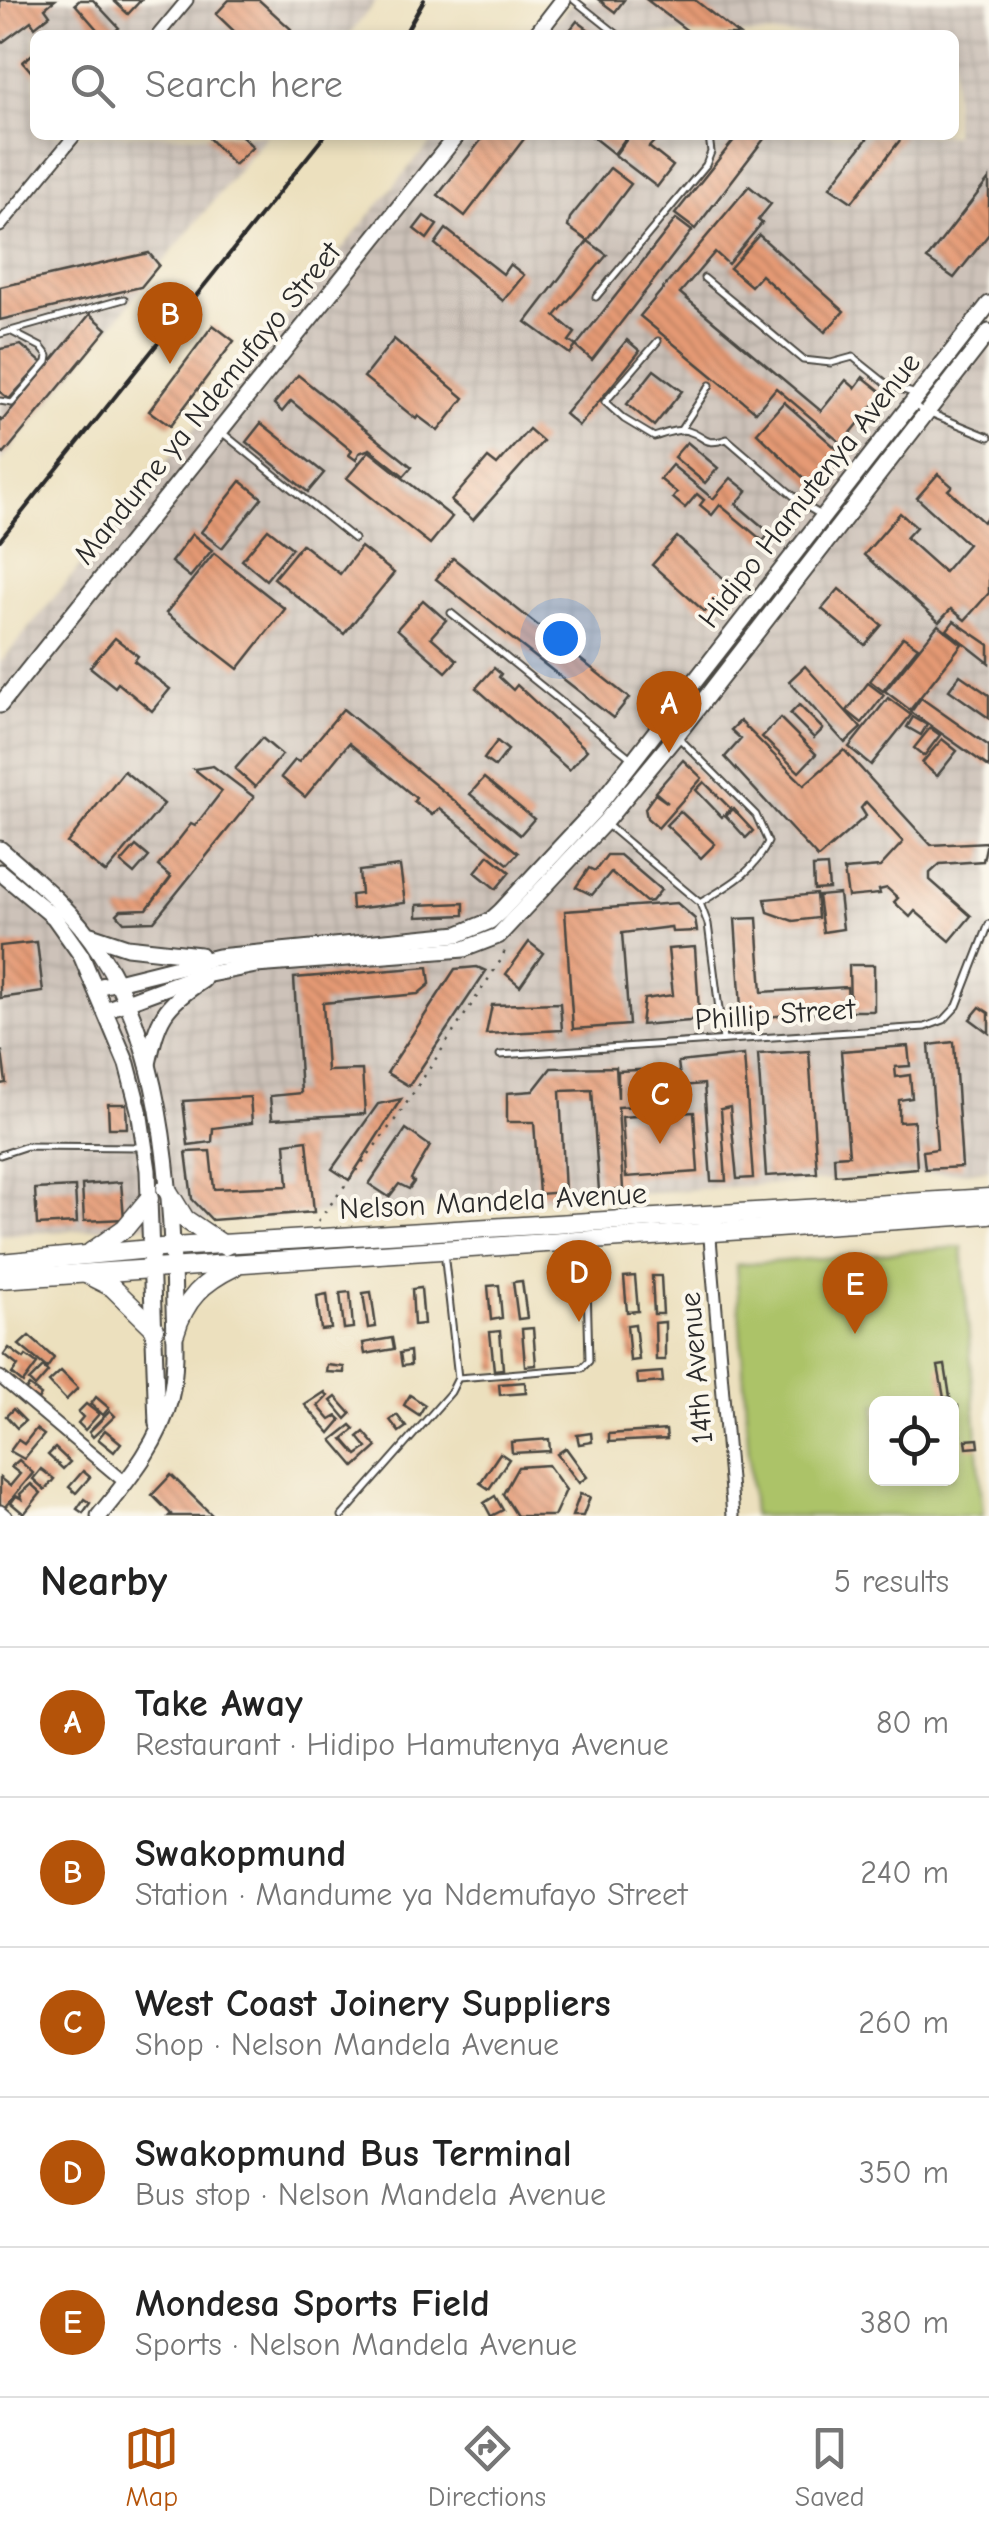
<!DOCTYPE html>
<html lang="en">
<head>
<meta charset="utf-8">
<style>
  :root { --surface:#fff; --page:#f6f6f6; --text:#222; --muted:#767676; --line:#e0e0e0; --accent:#b45309 }
  body { margin:0; font-family:"Comic Neue",sans-serif; background:var(--page); color:var(--text) }
  .controls { position:absolute; right:30px; bottom:30px; display:grid; overflow:hidden; border-radius:15px; box-shadow:0 5px 15px #0003 }
  .controls button { width:90px; height:90px; display:grid; place-items:center; padding:0; border:0; border-bottom:2px solid var(--line); background:var(--surface); color:var(--text); font:50px sans-serif }
  .you { position:absolute; left:560px; top:638px; width:35px; height:35px; margin:-25px; border:8px solid #fff; border-radius:50%; background:#1a73e8; box-shadow:0 0 0 15px #1a73e833 }
  .badge { display:grid; place-items:center; width:65px; height:65px; border-radius:50%; background:var(--accent); color:#fff; font-size:32px; font-weight:700 }
  .pin { position:absolute; translate:-50% -82px; filter:drop-shadow(0 2px 5px #0008) }
  .pin::after { content:''; position:absolute; top:52px; width:35px; height:30px; background:inherit; clip-path:polygon(0 0,100% 0,50% 100%) }
  .list { margin:0; padding:0; list-style:none }
  h2 { display:flex; justify-content:space-between; align-items:center; height:130px; margin:0; padding:0 40px; font-size:42px }
  h2 small { font-size:32px; font-weight:400; color:var(--muted) }
  .list li { display:grid; grid-template-columns:65px 1fr auto; gap:30px; align-items:center; box-sizing:border-box; height:150px; padding:0 40px; border-top:2px solid var(--line) }
  .list b { display:block; font-size:38px; white-space:nowrap }
  .list p { margin:0; font-size:32px; white-space:nowrap; color:var(--muted) }
  .list em { font-size:32px; font-style:normal; color:var(--muted) }
  .icon { flex:none; width:55px; height:55px; fill:none; stroke:currentColor; stroke-width:2; stroke-linecap:round; stroke-linejoin:round }
  .map { position:relative; flex:none; width:989px; height:1516px; overflow:hidden }
  .search { position:absolute; background:var(--surface); box-shadow:0 5px 15px #0003; left:30px; right:30px; top:30px; height:110px; display:flex; align-items:center; gap:25px; box-sizing:border-box; padding:0 35px; border-radius:15px; color:var(--muted); font-size:38px }
  .sheet { height:880px; background:var(--surface) }
  nav { display:flex; justify-content:space-around; align-items:center; box-sizing:border-box; height:140px; border-top:2px solid var(--line); background:var(--surface); font-size:28px; color:var(--muted) }
  nav a { display:grid; justify-items:center; gap:5px }
  nav .on { color:var(--accent) }
  .map>svg:first-child { display:block }
  .industrial { fill:url(#industrial-grid) }
  .garden { fill:#acc368; stroke:#6c774a; stroke-width:2.5; fill-rule:evenodd }
  .building { fill:url(#building-back-hatch) }
  .lines { fill:none; stroke-linecap:round; stroke-linejoin:round }
  .lane-casing { stroke:#484641; stroke-width:9 }
  .street-casing { stroke:#484641; stroke-width:15 }
  .secondary-casing { stroke:#484641; stroke-width:19 }
  .primary-casing { stroke:#484641; stroke-width:21 }
  .path { stroke:#484641; stroke-width:2.5; stroke-dasharray:2.5 8; stroke-linecap:butt }
  .lane { stroke:#fff; stroke-width:5 }
  .street { stroke:#fff; stroke-width:11 }
  .secondary { stroke:#fff; stroke-width:15 }
  .primary { stroke:#fff; stroke-width:18 }
  .rail { stroke:#2b2b2b; stroke-width:4 }
  .labels { text-anchor:middle; stroke-width:8; stroke-linejoin:round; paint-order:stroke }
  .street-label { font-size:30px; fill:#2b2b2b; stroke:#fbf7ec }
</style>
</head>
<body>
<div class="map">
<svg width="989" height="1516" viewBox="0 0 989 1516">
  <defs>
    <pattern id="industrial-grid" width="8" height="8" patternUnits="userSpaceOnUse" patternTransform="scale(2.5)"><rect width="8" height="8" fill="#cdc2b9"/><path d="M0 4h8M4 0v8" fill="none" stroke="#b0a79f"/></pattern>
    <pattern id="building-back-hatch" width="6" height="6" patternUnits="userSpaceOnUse" patternTransform="scale(2.5)"><rect width="6" height="6" fill="#e59a74"/><path d="M-1 5l2 2M0 0l6 6M5-1l2 2" fill="none" stroke="#ba7e5f"/></pattern>
  </defs>
  <rect width="100%" height="100%" fill="#fbf7ec"/>
  <filter id="ink" filterUnits="userSpaceOnUse"><feTurbulence type="fractalNoise" baseFrequency=".01" numOctaves="2"/><feDisplacementMap in="SourceGraphic" scale="20" xChannelSelector="R" yChannelSelector="G"/><feConvolveMatrix kernelMatrix="1 2 1 2 8 2 1 2 1" color-interpolation-filters="sRGB"/></filter>
  <filter id="wash" filterUnits="userSpaceOnUse"><feTurbulence type="fractalNoise" baseFrequency=".0048" numOctaves="4" result="noise"/><feDisplacementMap in="SourceGraphic" scale="40" xChannelSelector="R" yChannelSelector="G"/><feGaussianBlur stdDeviation="2.25" result="paint"/><feColorMatrix in="noise" values="0 0 0 0 0 0 0 0 0 0 0 0 0 0 0 0 0 1.4 0 .05"/><feComposite in="paint" operator="in"/></filter>
  <g filter="url(#wash)">
    <rect width="100%" height="100%" fill="#ece0be"/>
    <!-- industrial -->
    <g class="industrial">
      <polygon points="0,0 377,0 349,35 35,35 35,135 267,135 0,463"/>
      <polygon points="575,0 989,0 989,1170 0,1235 0,663 416,159 440,135 954,135 954,35 540,35"/>
    </g>
    <!-- garden -->
    <path class="garden" d="M962,1247L983,1516H753L736,1265ZM876,1404H952V1478H876Z"/>
    <g id="blocks">
      <!-- building -->
      <g class="building">
        <polygon points="0,0 55,0 45,8 50,15 35,27 31,21 0,44"/>
        <polygon points="80,0 93,0 119,28 111,35 102,35 75,4"/>
        <polygon points="113,0 141,0 128,14"/>
        <polygon points="229,0 259,0 291,29 285,35 238,35 216,14"/>
        <polygon points="599,0 624,0 615,12"/>
        <polygon points="647,0 695,0 739,35 693,35"/>
        <polygon points="577,21 596,35 566,35"/>
        <polygon points="35,52 35,76 23,62"/>
        <polygon points="206,135 241,135 253,147 234,165"/>
        <polygon points="485,135 527,135 465,216 438,195"/>
        <polygon points="590,135 628,135 614,154"/>
        <polygon points="630,135 660,135 649,147 673,166 657,187 615,155"/>
        <polygon points="738,135 767,135 695,229 675,214"/>
        <polygon points="870,135 904,135 852,202 830,187"/>
        <polygon points="610,168 631,184 588,241 568,227 570,218"/>
        <polygon points="989,179 989,234 954,278 927,259"/>
        <polygon points="749,186 771,204 758,220 762,223 728,264 715,252 680,293 821,411 846,380 855,388 863,377 883,393 842,444 776,388 756,412 640,316"/>
        <polygon points="424,216 437,225 427,239 414,229"/>
        <polygon points="676,219 692,231 592,360 576,346"/>
        <polygon points="446,229 503,274 510,264 524,275 503,301 435,244"/>
        <polygon points="759,235 844,311 825,332 761,275 751,286 730,268"/>
        <polygon points="588,241 607,255 555,316 575,333 569,341 576,346 570,354 526,322"/>
        <polygon points="149,253 159,265 141,287 0,320 0,287"/>
        <polygon points="90,314 107,329 4,454 0,451 0,419 2,421"/>
        <polygon points="213,325 234,341 170,426 149,411"/>
        <polygon points="394,339 464,398 438,431 418,416 416,419 364,377"/>
        <polygon points="627,340 640,351 579,426 565,414"/>
        <polygon points="21,345 42,363 9,399 0,392 0,349"/>
        <polygon points="654,370 682,391 654,426 627,404"/>
        <polygon points="298,375 412,467 404,476 370,449 359,453 356,460 349,455 352,451 291,401 282,412 274,404"/>
        <polygon points="784,402 845,456 815,489 757,433"/>
        <polygon points="261,423 324,473 308,492 246,442"/>
        <polygon points="529,429 543,441 473,520 451,501 488,458 497,465"/>
        <polygon points="687,442 718,468 705,483 674,457"/>
        <polygon points="369,451 452,517 430,544 347,478"/>
        <polygon points="672,465 713,499 731,478 747,491 736,504 770,533 763,541 720,505 712,515 700,505 704,500 697,494 685,508 673,498 677,493 660,479"/>
        <polygon points="938,474 952,486 948,490 983,522 989,515 989,593 965,620 951,609 939,622 864,555 900,513 916,527 906,538 944,572 968,544 917,498"/>
        <polygon points="241,481 262,498 222,548 201,532"/>
        <polygon points="268,529 292,548 266,580 242,560"/>
        <polygon points="192,534 212,550 190,577 171,562"/>
        <polygon points="677,537 730,584 705,612 652,565"/>
        <polygon points="302,544 340,574 361,547 394,573 344,634 274,578"/>
        <polygon points="214,553 285,609 238,669 166,613"/>
        <polygon points="453,558 629,698 613,718 436,579"/>
        <polygon points="839,589 882,625 865,645 822,609"/>
        <polygon points="423,600 446,620 431,637 457,660 446,672 397,629"/>
        <polygon points="954,621 989,645 989,663 947,630"/>
        <polygon points="938,625 962,644 910,710 885,691"/>
        <polygon points="903,637 918,647 883,691 870,681"/>
        <polygon points="115,638 138,656 134,661 170,689 152,711 118,683 115,687 90,667"/>
        <polygon points="805,666 861,728 845,743 789,681"/>
        <polygon points="494,668 501,674 499,677 513,690 517,685 587,750 569,770 476,688"/>
        <polygon points="960,675 989,695 989,718 949,690"/>
        <polygon points="868,683 884,695 862,723 847,711"/>
        <polygon points="888,698 911,715 871,765 849,747"/>
        <polygon points="921,698 989,746 989,767 911,712"/>
        <polygon points="799,705 823,729 814,738 790,714"/>
        <polygon points="343,709 518,853 508,864 439,808 432,815 414,801 416,798 349,743 305,797 281,777 295,760 299,762"/>
        <polygon points="913,717 927,725 921,735 907,727"/>
        <polygon points="780,718 816,754 799,772 762,737"/>
        <polygon points="740,721 804,785 844,750 931,845 987,842 983,861 940,864 930,873 930,880 971,916 950,941 915,911 910,917 894,902 898,898 887,888 879,890 880,894 848,897 844,870 880,867 903,842 866,802 861,808 866,816 818,858 725,757 741,739 731,730"/>
        <polygon points="930,728 940,735 924,756 914,748"/>
        <polygon points="262,738 282,755 255,787 235,769"/>
        <polygon points="942,739 957,751 937,776 922,763"/>
        <polygon points="497,741 508,750 495,767 484,759"/>
        <polygon points="683,760 702,778 658,828 647,818 645,808 655,794 668,803 655,792"/>
        <polygon points="213,766 254,797 154,921 124,922 117,914 121,910 147,909 171,877 158,866 191,824 195,826 222,791 194,769"/>
        <polygon points="124,771 164,804 106,873 67,843"/>
        <polygon points="484,778 534,819 520,835 470,794"/>
        <polygon points="704,782 731,809 722,817 696,790"/>
        <polygon points="733,809 753,831 746,838 726,816"/>
        <polygon points="680,811 715,844 701,858 666,825"/>
        <polygon points="136,846 149,857 134,874 121,863"/>
        <polygon points="489,855 510,872 496,889 475,872"/>
        <polygon points="607,855 620,855 661,890 652,901 646,902 611,872 592,895 576,887 589,868 595,871"/>
        <polygon points="400,866 405,903 352,909 351,895 361,894 359,871"/>
        <polygon points="827,866 829,889 814,890 813,867"/>
        <polygon points="816,894 818,918 793,921 768,912 765,899"/>
        <polygon points="839,894 843,929 823,932 818,896"/>
        <polygon points="464,903 464,915 417,917 417,905"/>
        <polygon points="677,903 695,919 697,931 672,932 671,927 622,933 629,1025 573,1029 565,911"/>
        <polygon points="757,918 762,992 847,987 849,1010 753,1018 741,1008 735,919"/>
        <polygon points="37,942 43,992 0,998 0,946"/>
        <polygon points="529,942 543,953 520,986 506,974"/>
        <polygon points="695,947 699,1011 690,1021 641,1025 644,999 673,995 668,949"/>
        <polygon points="849,965 874,965 874,1011 850,1011"/>
        <polygon points="428,967 430,984 418,994 323,1003 327,1071 362,1070 365,1114 272,1119 270,1096 301,1093 294,978"/>
        <polygon points="477,967 486,971 409,1086 387,1073 455,969"/>
        <polygon points="560,1003 562,1030 486,1034 492,1005"/>
        <polygon points="980,1007 989,1013 989,1033 970,1019"/>
        <polygon points="954,1042 962,1167 925,1169 923,1151 937,1149 929,1045"/>
        <polygon points="908,1046 910,1066 895,1067 896,1077 910,1075 912,1098 899,1100 899,1122 914,1121 917,1168 835,1175 834,1156 849,1155 841,1051"/>
        <polygon points="809,1051 817,1173 766,1176 758,1054"/>
        <polygon points="2,1052 6,1083 0,1084 0,1053"/>
        <polygon points="744,1055 753,1178 737,1179 730,1107 721,1109 726,1181 711,1181 704,1084 681,1086 678,1062"/>
        <polygon points="616,1067 618,1098 618,1071 658,1069 659,1105 618,1107 623,1189 599,1191 592,1090 560,1091 565,1192 539,1194 534,1122 507,1122 507,1093 533,1091 551,1068"/>
        <polygon points="250,1097 252,1123 213,1128 212,1142 188,1145 183,1101"/>
        <polygon points="401,1099 349,1180 332,1169 378,1104"/>
        <polygon points="108,1104 126,1104 127,1128 109,1128"/>
        <polygon points="694,1112 698,1172 626,1177 622,1117"/>
        <polygon points="406,1129 430,1146 411,1179 414,1182 409,1189 399,1184 389,1197 369,1184"/>
        <polygon points="307,1140 314,1212 212,1220 192,1199 186,1152 210,1151 214,1189 288,1186 285,1143"/>
        <polygon points="121,1182 124,1219 84,1221 82,1185"/>
        <polygon points="75,1187 77,1223 37,1225 35,1189"/>
        <polygon points="635,1276 638,1311 627,1312 624,1277"/>
        <polygon points="652,1276 661,1276 663,1314 654,1314"/>
        <polygon points="522,1281 527,1318 518,1319 513,1282"/>
        <polygon points="499,1285 502,1318 491,1320 488,1286"/>
        <polygon points="421,1288 424,1324 414,1325 412,1289"/>
        <polygon points="350,1292 353,1328 344,1329 340,1293"/>
        <polygon points="371,1292 376,1327 368,1328 363,1293"/>
        <polygon points="327,1294 331,1329 321,1330 317,1296"/>
        <polygon points="665,1322 665,1360 656,1360 655,1323"/>
        <polygon points="635,1324 639,1360 630,1361 627,1325"/>
        <polygon points="533,1328 536,1365 525,1366 522,1329"/>
        <polygon points="500,1331 503,1369 494,1370 490,1332"/>
        <polygon points="29,1336 54,1358 47,1368 19,1345"/>
        <polygon points="392,1338 394,1349 365,1354 363,1343"/>
        <polygon points="9,1348 24,1359 26,1356 37,1364 23,1383 12,1374 18,1366 4,1355"/>
        <polygon points="410,1351 411,1365 402,1366 400,1353"/>
        <polygon points="327,1365 344,1367 344,1373 326,1372"/>
        <polygon points="945,1365 950,1397 944,1398 938,1366"/>
        <polygon points="43,1367 48,1372 35,1387 29,1381"/>
        <polygon points="61,1371 78,1388 66,1400 49,1382"/>
        <polygon points="662,1372 663,1382 638,1384 637,1374"/>
        <polygon points="525,1382 526,1393 500,1395 499,1384"/>
        <polygon points="29,1386 41,1395 38,1400 25,1391"/>
        <polygon points="325,1392 328,1396 318,1406 330,1420 337,1416 341,1420 330,1433 305,1405"/>
        <polygon points="410,1395 425,1405 419,1415 404,1405"/>
        <polygon points="96,1397 109,1408 103,1415 91,1404"/>
        <polygon points="336,1397 351,1414 346,1419 331,1401"/>
        <polygon points="86,1404 99,1414 85,1430 78,1423 83,1417 78,1412"/>
        <polygon points="958,1406 960,1435 952,1435 952,1407"/>
        <polygon points="13,1409 25,1421 17,1428 6,1416"/>
        <polygon points="110,1411 115,1416 93,1437 89,1432"/>
        <polygon points="397,1415 406,1427 399,1432 390,1420"/>
        <polygon points="351,1425 355,1429 343,1439 357,1455 367,1448 358,1437 364,1432 377,1447 355,1467 332,1440"/>
        <polygon points="36,1429 44,1435 24,1459 10,1451 18,1440 24,1444"/>
        <polygon points="105,1430 121,1443 114,1452 98,1439"/>
        <polygon points="666,1430 667,1439 609,1442 609,1434"/>
        <polygon points="591,1433 592,1442 579,1444 577,1435"/>
        <polygon points="549,1439 550,1451 512,1453 511,1442"/>
        <polygon points="978,1439 979,1447 967,1448 966,1440"/>
        <polygon points="55,1448 70,1462 63,1469 48,1455"/>
        <polygon points="566,1448 587,1477 579,1483 557,1454"/>
        <polygon points="500,1453 509,1459 489,1489 480,1483"/>
        <polygon points="19,1460 33,1473 4,1508 0,1504 0,1478 10,1486 20,1474 11,1467"/>
        <polygon points="548,1465 566,1490 554,1516 517,1516 503,1494 518,1467"/>
        <polygon points="41,1469 54,1479 45,1490 33,1479"/>
        <polygon points="83,1471 90,1477 76,1493 69,1487"/>
        <polygon points="171,1475 213,1516 169,1516 171,1514 152,1495"/>
        <polygon points="31,1484 41,1493 24,1514 11,1503 16,1496 22,1499 20,1494"/>
        <polygon points="580,1494 590,1497 583,1516 572,1516"/>
        <polygon points="495,1496 503,1510 491,1516 484,1503"/>
        <polygon points="84,1499 90,1503 83,1513 77,1509"/>
      </g>
    </g>
  </g>
  <g filter="url(#ink)">
    <use href="#blocks" fill-opacity="0" stroke="#484641" stroke-width="2.5"/>
    <g class="lines">
      <!-- lane casing -->
      <g class="lane-casing">
        <g id="lane">
          <polyline points="574,0 618,35"/>
          <polyline points="704,278 803,360 831,363 853,357 888,385 916,394"/>
          <polyline points="596,297 706,165 711,152 709,136"/>
          <polyline points="0,334 124,299"/>
          <path d="M658,341L605,402L624,419L654,437C664,434 678,428 688,431C706,436 703,447 727,439L804,505L821,515"/>
          <polyline points="0,401 12,403 47,362 48,356 41,347 12,332"/>
          <polyline points="913,406 989,437"/>
          <polyline points="680,431 710,385"/>
          <polyline points="224,434 354,539"/>
          <polyline points="451,613 631,758"/>
          <path d="M679,738L756,815L768,842C754,873 728,886 700,903"/>
          <polyline points="606,824 700,903 708,924 723,1040"/>
          <polyline points="500,1055 925,1027 944,1020 957,1006 989,924"/>
          <polyline points="0,1155 27,1146 141,1147"/>
          <polyline points="458,1378 582,1368 589,1361 586,1245"/>
          <polyline points="342,1516 451,1392 458,1378 444,1252"/>
        </g>
      </g>
      <!-- street casing -->
      <g class="street-casing">
        <g id="street">
          <polyline points="158,35 187,0"/>
          <polyline points="0,226 75,135"/>
          <polyline points="709,1226 733,1516"/>
          <polyline points="0,1377 126,1483"/>
          <polyline points="0,1511 6,1516"/>
        </g>
      </g>
      <!-- secondary casing -->
      <g class="secondary-casing">
        <g id="secondary">
          <polyline points="536,35 563,0"/>
          <polyline points="0,705 457,135"/>
          <path d="M0,849C36,880 75,912 100,953C122,986 138,1027 148,1065C168,1140 173,1231 174,1308C175,1338 177,1370 170,1399C159,1444 127,1481 99,1516"/>
          <polyline points="0,872 54,917 81,955 127,1064 139,1110 148,1170 157,1424"/>
          <polyline points="91,935 127,947 200,955"/>
          <polyline points="97,987 218,957 459,934 490,921 501,911 593,812 989,304"/>
          <polyline points="105,1010 194,977 215,973 256,965 464,949 498,936 604,823 676,736 989,332"/>
          <path d="M148,1064C158,1018 163,1006 203,980"/>
        </g>
      </g>
      <!-- primary casing -->
      <g class="primary-casing">
        <g id="primary">
          <polyline points="166,1188 185,1219 225,1246"/>
          <polyline points="91,1252 125,1228 149,1199"/>
          <polyline points="0,1263 172,1247 989,1198"/>
          <polyline points="86,1274 112,1287 155,1329"/>
          <polyline points="0,1279 989,1214"/>
          <path d="M175,1333C185,1299 203,1282 234,1267"/>
        </g>
      </g>
      <!-- path -->
      <polyline class="path" points="318,1221 400,1113 501,960 506,948"/>
      <!-- lane -->
      <use href="#lane" class="lane"/>
      <!-- street -->
      <use href="#street" class="street"/>
      <!-- secondary -->
      <use href="#secondary" class="secondary"/>
      <!-- primary -->
      <use href="#primary" class="primary"/>
      <!-- rail -->
      <g class="rail">
        <polyline points="404,35 424,0"/>
        <polyline points="0,540 325,135"/>
      </g>
    </g>
  </g>
  <g class="labels">
    <!-- street labels -->
    <g class="street-label">
      <text transform="translate(207 403) rotate(-51)" y="10">Mandume ya Ndemufayo Street</text>
      <text transform="translate(809 490) rotate(-52)" y="10">Hidipo Hamutenya Avenue</text>
      <text transform="translate(775 1014) rotate(-4)" y="10">Phillip Street</text>
      <text transform="translate(493 1201) rotate(-3)" y="10">Nelson Mandela Avenue</text>
      <text transform="translate(696 1368) rotate(-95)" y="10">14th Avenue</text>
    </g>
  </g>
</svg>
<div class="controls">
<button><svg class="icon" aria-label="locate" viewBox="0 0 24 24"><circle cx="12" cy="12" r="6"/><path d="M12 2v4M12 18v4M2 12h4M18 12h4"/></svg></button>
</div>
<div class="you"></div>
<div class="pin badge" style="left:669px;top:753px">A</div>
<div class="pin badge" style="left:170px;top:364px">B</div>
<div class="pin badge" style="left:660px;top:1144px">C</div>
<div class="pin badge" style="left:579px;top:1322px">D</div>
<div class="pin badge" style="left:855px;top:1334px">E</div>
<div class="search"><svg class="icon" aria-label="search" viewBox="0 0 24 24"><circle cx="10" cy="10" r="6"/><path d="M15 15l6 6"/></svg>Search here</div>
</div>
<section class="sheet">
<h2>Nearby<small>5 results</small></h2>
<ul class="list">
<li><span class="badge">A</span><div><b>Take Away</b><p>Restaurant · Hidipo Hamutenya Avenue</p></div><em>80 m</em></li>
<li><span class="badge">B</span><div><b>Swakopmund</b><p>Station · Mandume ya Ndemufayo Street</p></div><em>240 m</em></li>
<li><span class="badge">C</span><div><b>West Coast Joinery Suppliers</b><p>Shop · Nelson Mandela Avenue</p></div><em>260 m</em></li>
<li><span class="badge">D</span><div><b>Swakopmund Bus Terminal</b><p>Bus stop · Nelson Mandela Avenue</p></div><em>350 m</em></li>
<li><span class="badge">E</span><div><b>Mondesa Sports Field</b><p>Sports · Nelson Mandela Avenue</p></div><em>380 m</em></li>
</ul>
</section>
<nav>
<a class="on"><svg class="icon" aria-label="map" viewBox="0 0 24 24"><path d="M3 6l6-2 6 2 6-2v14l-6 2-6-2-6 2zM9 4v14M15 6v14"/></svg>Map</a>
<a><svg class="icon" aria-label="directions" viewBox="0 0 24 24"><path d="M12 3l9 9-9 9-9-9zM9 14v-3h6M13 9l2 2-2 2"/></svg>Directions</a>
<a><svg class="icon" aria-label="saved" viewBox="0 0 24 24"><path d="M7 4h10v16l-5-4-5 4z"/></svg>Saved</a>
</nav>
</body>
</html>
